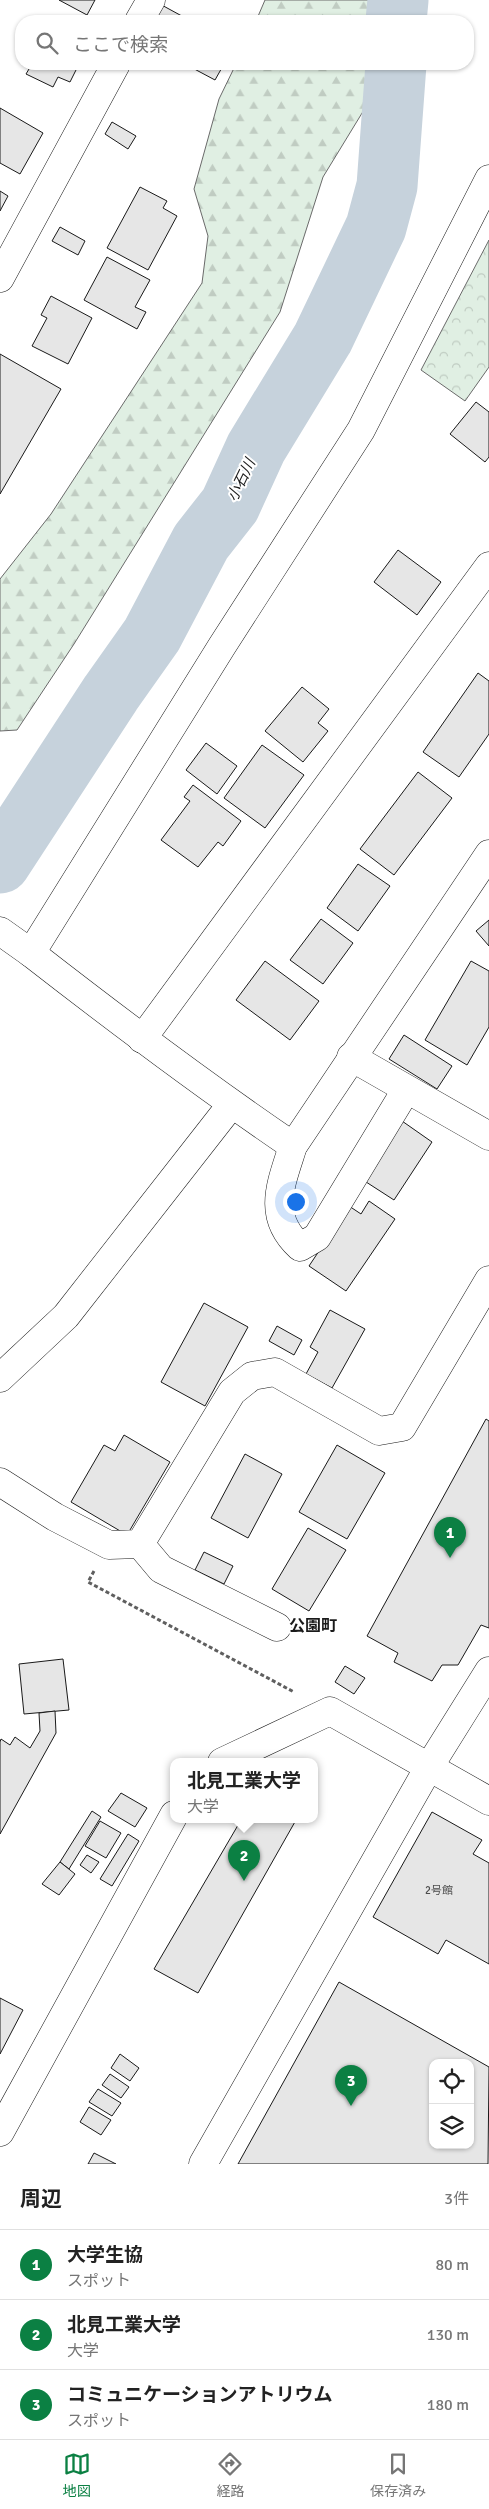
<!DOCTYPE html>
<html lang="ja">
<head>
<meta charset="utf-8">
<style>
  :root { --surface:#fff; --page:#f2f2f2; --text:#222; --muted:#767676; --line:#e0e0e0; --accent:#0b8043 }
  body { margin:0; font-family:Signika,"Noto Sans JP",sans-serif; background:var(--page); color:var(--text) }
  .controls { position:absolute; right:15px; bottom:15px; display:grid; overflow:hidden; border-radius:10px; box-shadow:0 1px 4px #0004 }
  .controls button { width:45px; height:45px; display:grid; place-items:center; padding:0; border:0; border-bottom:1px solid var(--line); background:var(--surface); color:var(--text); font:25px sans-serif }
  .you { position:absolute; left:295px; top:1201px; width:18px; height:18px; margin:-12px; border:4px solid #fff; border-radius:50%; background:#1a73e8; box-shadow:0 0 0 8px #1a73e833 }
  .badge { display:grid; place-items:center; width:32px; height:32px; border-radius:50%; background:var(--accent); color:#fff; font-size:16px; font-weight:700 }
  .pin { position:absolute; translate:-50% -41px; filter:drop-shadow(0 1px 2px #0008) }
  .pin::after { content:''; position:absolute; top:26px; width:18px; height:15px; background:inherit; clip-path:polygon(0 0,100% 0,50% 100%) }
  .popup { position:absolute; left:170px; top:1758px; width:148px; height:65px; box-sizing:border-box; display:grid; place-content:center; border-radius:10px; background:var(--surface); filter:drop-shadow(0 1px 4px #0005); font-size:16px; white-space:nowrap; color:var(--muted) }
  .popup b { font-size:19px; color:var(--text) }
  .popup::after { content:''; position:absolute; left:50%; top:100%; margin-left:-10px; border:10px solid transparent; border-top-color:var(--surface) }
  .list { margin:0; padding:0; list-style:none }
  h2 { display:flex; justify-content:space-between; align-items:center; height:65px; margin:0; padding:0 20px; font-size:21px }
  h2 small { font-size:16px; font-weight:400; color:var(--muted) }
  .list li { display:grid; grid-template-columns:32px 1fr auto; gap:15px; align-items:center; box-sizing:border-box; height:70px; padding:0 20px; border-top:1px solid var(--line) }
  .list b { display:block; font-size:19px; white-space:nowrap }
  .list p { margin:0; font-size:16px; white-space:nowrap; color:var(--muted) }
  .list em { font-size:16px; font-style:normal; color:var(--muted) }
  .icon { flex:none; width:28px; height:28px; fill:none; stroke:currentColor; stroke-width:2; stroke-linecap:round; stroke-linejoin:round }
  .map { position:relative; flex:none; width:489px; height:2164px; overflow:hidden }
  .search { position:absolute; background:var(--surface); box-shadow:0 1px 4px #0004; left:15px; right:15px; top:15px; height:55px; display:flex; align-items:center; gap:12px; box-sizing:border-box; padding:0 18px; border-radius:20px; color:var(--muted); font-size:19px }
  .sheet { height:275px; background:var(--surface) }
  nav { display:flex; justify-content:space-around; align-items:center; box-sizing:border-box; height:70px; border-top:1px solid var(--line); background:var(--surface); font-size:14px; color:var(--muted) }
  nav a { display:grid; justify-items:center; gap:2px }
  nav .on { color:var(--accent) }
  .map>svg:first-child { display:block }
  .forest { fill:url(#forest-firs); stroke:#6a6a6a }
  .park { fill:url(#park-crowns); stroke:#6a6a6a }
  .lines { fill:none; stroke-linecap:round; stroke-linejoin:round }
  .river { stroke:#c6d2dc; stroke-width:61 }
  .building { fill:#e6e6e6; stroke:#1a1a1a; fill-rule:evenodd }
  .minor-casing { stroke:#1a1a1a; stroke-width:29 }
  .path { stroke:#5f5f5f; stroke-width:3; stroke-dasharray:4 2.5; stroke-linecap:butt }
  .minor { stroke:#fff; stroke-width:28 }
  .labels { text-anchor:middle; stroke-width:4; stroke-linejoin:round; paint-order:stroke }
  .number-label { font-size:11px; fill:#4d4d4d }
  .water-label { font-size:15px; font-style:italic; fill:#1a1a1a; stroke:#fff }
  .quarter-label { font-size:16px; font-weight:bold; fill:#1a1a1a; stroke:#fff }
</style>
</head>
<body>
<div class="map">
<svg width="489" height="2164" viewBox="0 0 489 2164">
  <defs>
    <pattern id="forest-firs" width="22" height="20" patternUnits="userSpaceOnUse" patternTransform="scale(1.25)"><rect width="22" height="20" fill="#e0efe3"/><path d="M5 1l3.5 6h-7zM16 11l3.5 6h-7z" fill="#c0ccc2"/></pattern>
    <pattern id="park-crowns" width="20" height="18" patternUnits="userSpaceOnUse" patternTransform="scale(1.25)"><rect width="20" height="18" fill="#e0efe3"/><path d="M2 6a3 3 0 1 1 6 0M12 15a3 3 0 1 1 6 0" fill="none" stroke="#c0ccc2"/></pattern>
  </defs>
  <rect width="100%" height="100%" fill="#fff"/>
  <!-- forest -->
  <g class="forest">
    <polygon points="265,0 410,0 402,21 256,21"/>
    <polygon points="236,64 387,64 381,82 323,177 280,312 74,644 17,730 0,731 0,579 51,514 202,283 208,236 194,189 219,99"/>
  </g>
  <!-- park -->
  <polygon class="park" points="489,240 489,367 465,401 421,370"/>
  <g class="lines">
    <!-- river -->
    <g class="river">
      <polyline points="396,21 398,0"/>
      <polyline points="0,863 111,693 152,635 201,542 230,505 256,448 323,338 376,227 387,186 396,64"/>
    </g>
  </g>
  <!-- building -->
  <g class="building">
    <polygon points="59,0 95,0 87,15"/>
    <polygon points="158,3 191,21 149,21"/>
    <polygon points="32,64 79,64 70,82 58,77 53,87 26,74"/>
    <polygon points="185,64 224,64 215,80"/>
    <polygon points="0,108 43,133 20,174 0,163"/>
    <polygon points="112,122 136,136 128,149 105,134"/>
    <polygon points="140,187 167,201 163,208 177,216 148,270 107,248"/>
    <polygon points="0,191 8,196 0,211"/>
    <polygon points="60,227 85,241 78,255 52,241"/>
    <polygon points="107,257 150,280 135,307 146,312 137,329 84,300"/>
    <polygon points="51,296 92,318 68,364 32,346 47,318 41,315"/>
    <polygon points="0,354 61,389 0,494"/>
    <polygon points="476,402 489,412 489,457 485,462 450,434"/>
    <polygon points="398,550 441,582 417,615 374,582"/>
    <polygon points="478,673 489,681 489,734 459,777 423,752"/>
    <polygon points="302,687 329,709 318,723 328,731 303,762 265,731"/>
    <polygon points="206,743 237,766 217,794 186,770"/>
    <polygon points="262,745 304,775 265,828 224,798"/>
    <polygon points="418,772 452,798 394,875 360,849"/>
    <polygon points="193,785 241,821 223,846 218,842 198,867 161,840 190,801 184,797"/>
    <polygon points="358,864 390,886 358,931 327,908"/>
    <polygon points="321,919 353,943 323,984 290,960"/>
    <polygon points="489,920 489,946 476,931"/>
    <polygon points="265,961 319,1001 290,1040 236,1000"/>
    <polygon points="471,961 489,971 489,1027 467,1065 425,1040"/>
    <polygon points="404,1035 452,1066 437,1089 389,1059"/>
    <polygon points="402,1121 432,1142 394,1200 363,1180"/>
    <polygon points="369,1201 395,1219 346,1291 309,1266 349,1206 361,1214"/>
    <polygon points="204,1303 248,1327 205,1406 161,1382"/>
    <polygon points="330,1310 365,1329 332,1388 306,1374 318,1352 310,1347"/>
    <polygon points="277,1326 302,1340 294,1355 269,1341"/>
    <polygon points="486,1419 489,1421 489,1628 481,1625 458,1665 442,1665 432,1681 394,1662 398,1653 367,1636"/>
    <polygon points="124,1435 170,1462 127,1535 71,1502 104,1445 115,1451"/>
    <polygon points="337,1445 385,1473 347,1539 299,1512"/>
    <polygon points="245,1454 282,1474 248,1538 211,1518"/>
    <polygon points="308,1528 346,1550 309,1611 272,1589"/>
    <polygon points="204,1552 233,1566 224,1584 195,1570"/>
    <polygon points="63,1659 69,1710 24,1714 19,1664"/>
    <polygon points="345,1666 365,1678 354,1694 335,1682"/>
    <polygon points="55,1711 56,1733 0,1834 0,1742 1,1739 10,1745 15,1737 30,1748 40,1731 39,1713"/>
    <polygon points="121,1793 147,1808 135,1827 108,1811"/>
    <polygon points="92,1811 101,1817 69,1869 60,1862"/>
    <polygon points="432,1812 482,1840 473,1854 489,1863 489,1964 446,1940 438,1954 373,1917"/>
    <polygon points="241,1820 296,1820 198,1993 154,1969"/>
    <polygon points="100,1821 121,1833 106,1858 85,1846"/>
    <polygon points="128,1834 139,1841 112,1886 100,1879"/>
    <polygon points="87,1855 99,1862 91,1873 80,1865"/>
    <polygon points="60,1862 75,1874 59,1895 42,1884"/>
    <path d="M339,1982L489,2067L488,2164H238ZM433,2063H470V2145H433Z"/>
    <polygon points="0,1998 23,2010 0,2054"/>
    <polygon points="120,2054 139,2068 130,2081 111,2068"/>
    <polygon points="110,2074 129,2087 121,2098 102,2085"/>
    <polygon points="98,2089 121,2103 112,2116 89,2102"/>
    <polygon points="89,2107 111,2120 101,2135 80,2122"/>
    <polygon points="94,2153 116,2164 88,2164"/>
  </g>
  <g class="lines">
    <!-- minor casing -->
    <g class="minor-casing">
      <g id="minor">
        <polyline points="139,21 151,0"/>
        <polyline points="0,278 116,64"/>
        <polyline points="0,931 31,953"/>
        <polyline points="142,1039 489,566"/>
        <polyline points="351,1057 489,1136"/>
        <path d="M406,1090L317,1237L300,1247C266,1216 281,1184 293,1146L489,854"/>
        <path d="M293,1146C203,1085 117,1020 31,953L222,646L361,430L489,179"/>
        <polyline points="0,1378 66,1316 231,1105"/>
        <polyline points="0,1482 55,1517 109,1545 140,1544 232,1392 252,1376 275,1372 379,1431 402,1427 489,1280"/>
        <polyline points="140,1544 161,1569 277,1627"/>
        <polyline points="222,1762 330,1711 489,1801"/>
        <polyline points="0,2132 174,1815"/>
        <polyline points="203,2164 429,1767 489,1671"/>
      </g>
    </g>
    <!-- path -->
    <polyline class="path" points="94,1571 88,1582 294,1692"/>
    <!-- minor -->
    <use href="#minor" class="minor"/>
  </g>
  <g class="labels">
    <!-- number labels -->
    <g class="number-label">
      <text x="439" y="1894">2号館</text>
    </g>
    <!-- water labels -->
    <g class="water-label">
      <text transform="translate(241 480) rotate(-64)" y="5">小石川</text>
    </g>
    <!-- quarter labels -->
    <g class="quarter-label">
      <text x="313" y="1631">公園町</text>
    </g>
  </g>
</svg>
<div class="controls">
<button><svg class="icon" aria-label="locate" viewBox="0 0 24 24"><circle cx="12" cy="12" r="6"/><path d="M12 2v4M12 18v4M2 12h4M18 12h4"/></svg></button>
<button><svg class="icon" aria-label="layers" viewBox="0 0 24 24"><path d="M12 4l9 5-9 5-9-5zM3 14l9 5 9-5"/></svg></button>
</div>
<div class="you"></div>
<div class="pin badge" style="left:450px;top:1558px">1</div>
<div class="pin badge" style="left:244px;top:1881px">2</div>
<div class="popup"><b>北見工業大学</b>大学</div>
<div class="pin badge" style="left:351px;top:2106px">3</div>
<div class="search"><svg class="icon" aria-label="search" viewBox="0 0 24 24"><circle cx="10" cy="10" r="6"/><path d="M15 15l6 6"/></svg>ここで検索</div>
</div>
<section class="sheet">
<h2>周辺<small>3件</small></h2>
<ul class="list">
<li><span class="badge">1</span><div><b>大学生協</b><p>スポット</p></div><em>80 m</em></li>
<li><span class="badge">2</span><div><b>北見工業大学</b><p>大学</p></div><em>130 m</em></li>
<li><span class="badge">3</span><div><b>コミュニケーションアトリウム</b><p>スポット</p></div><em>180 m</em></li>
</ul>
</section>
<nav>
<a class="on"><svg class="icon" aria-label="map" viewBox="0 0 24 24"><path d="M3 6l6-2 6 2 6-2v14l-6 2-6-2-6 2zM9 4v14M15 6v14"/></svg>地図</a>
<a><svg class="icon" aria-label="directions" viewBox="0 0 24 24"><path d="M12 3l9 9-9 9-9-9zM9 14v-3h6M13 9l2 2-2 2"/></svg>経路</a>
<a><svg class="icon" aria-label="saved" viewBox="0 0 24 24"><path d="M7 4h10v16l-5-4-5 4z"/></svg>保存済み</a>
</nav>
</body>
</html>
